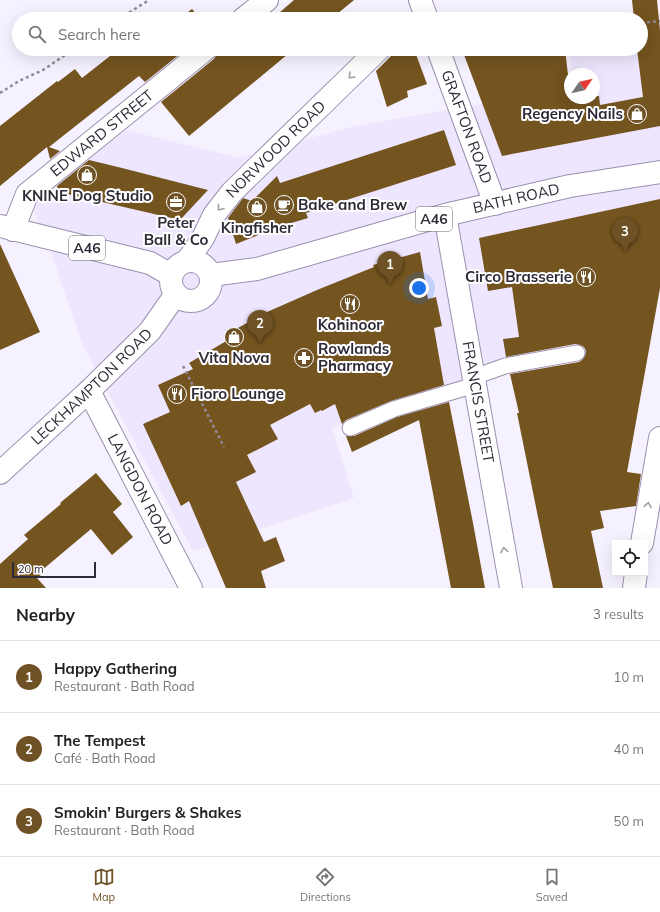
<!DOCTYPE html>
<html lang="en">
<head>
<meta charset="utf-8">
<style>
  :root { --surface:#fff; --page:#f2f2f2; --text:#222; --muted:#767676; --line:#e0e0e0; --accent:#6e5225 }
  body { margin:0; font-family:Mulish,sans-serif; background:var(--page); color:var(--text) }
  .controls { position:absolute; right:12px; bottom:12px; display:grid; overflow:hidden; border-radius:0px; box-shadow:0 4px 16px #0002 }
  .controls button { width:36px; height:36px; display:grid; place-items:center; padding:0; border:0; border-bottom:1px solid var(--line); background:var(--surface); color:var(--text); font:20px sans-serif }
  .compass { position:absolute; left:564px; top:68px; width:36px; height:36px; border-radius:50%; background:var(--surface); box-shadow:0 4px 16px #0002; rotate:56deg }
  .scale { position:absolute; left:12px; bottom:10px; width:84px; box-sizing:border-box; padding-left:4px; border:2px solid #2f2a37; border-top:0; font-size:11px; line-height:14px; white-space:nowrap; color:#2f2a37; -webkit-text-stroke:3px #fff; paint-order:stroke }
  .you { position:absolute; left:419px; top:288px; width:14px; height:14px; margin:-10px; border:3px solid #fff; border-radius:50%; background:#1a73e8; box-shadow:0 0 0 6px #1a73e833 }
  .badge { display:grid; place-items:center; width:26px; height:26px; border-radius:50%; background:var(--accent); color:#fff; font-size:13px; font-weight:700 }
  .pin { position:absolute; translate:-50% -33px; filter:drop-shadow(0 1px 2px #0008) }
  .pin::after { content:''; position:absolute; top:21px; width:14px; height:12px; background:inherit; clip-path:polygon(0 0,100% 0,50% 100%) }
  .list { margin:0; padding:0; list-style:none }
  h2 { display:flex; justify-content:space-between; align-items:center; height:52px; margin:0; padding:0 16px; font-size:17px }
  h2 small { font-size:13px; font-weight:400; color:var(--muted) }
  .list li { display:grid; grid-template-columns:26px 1fr auto; gap:12px; align-items:center; box-sizing:border-box; height:72px; padding:0 16px; border-top:1px solid var(--line) }
  .list b { display:block; font-size:15px; white-space:nowrap }
  .list p { margin:0; font-size:13px; white-space:nowrap; color:var(--muted) }
  .list em { font-size:13px; font-style:normal; color:var(--muted) }
  .icon { flex:none; width:22px; height:22px; fill:none; stroke:currentColor; stroke-width:2; stroke-linecap:round; stroke-linejoin:round }
  .map { position:relative; flex:none; width:660px; height:588px; overflow:hidden }
  .search { position:absolute; background:var(--surface); box-shadow:0 4px 16px #0002; left:12px; right:12px; top:12px; height:44px; display:flex; align-items:center; gap:10px; box-sizing:border-box; padding:0 14px; border-radius:22px; color:var(--muted); font-size:15px }
  .sheet { height:268px; background:var(--surface) }
  nav { display:flex; justify-content:space-around; align-items:center; box-sizing:border-box; height:56px; border-top:1px solid var(--line); background:var(--surface); font-size:11px; color:var(--muted) }
  nav a { display:grid; justify-items:center; gap:2px }
  nav .on { color:var(--accent) }
  .map>svg:first-child { display:block }
  .built { fill:#eee6fe }
  .building { fill:#74541f }
  .lines { fill:none; stroke-linecap:round; stroke-linejoin:round }
  .service-casing { stroke:#9b90af; stroke-width:17 }
  .minor-casing { stroke:#9b90af; stroke-width:24 }
  .tertiary-casing { stroke:#9b90af; stroke-width:24 }
  .primary-casing { stroke:#9b90af; stroke-width:24 }
  .path { stroke:#8f8b98; stroke-width:2.5; stroke-dasharray:3 3; stroke-linecap:butt }
  .service { stroke:#fff; stroke-width:15 }
  .minor { stroke:#fff; stroke-width:22 }
  .tertiary { stroke:#fff; stroke-width:22 }
  .primary { stroke:#fff; stroke-width:22 }
  .oneway { stroke:#a19fa5 }
  .labels { text-anchor:middle; stroke-width:4; stroke-linejoin:round; paint-order:stroke }
  .shield { fill:#fff; stroke:#6d6a73; stroke-width:1 }
  .shield-label { font-size:14px; font-weight:bold; fill:#2f2a37 }
  .poi-label { font-size:15px; font-weight:bold; fill:#2f2a37; stroke:#fff }
  .street-label { font-size:15px; fill:#2f2a37; stroke:#fff }
</style>
</head>
<body>
<div class="map">
<svg width="660" height="588" viewBox="0 0 660 588">
  <rect width="100%" height="100%" fill="#f5f1fe"/>
  <!-- built -->
  <polygon class="built" points="660,14 660,282 606,353 481,374 332,428 354,498 193,551 83,346 51,252 31,203 126,130 239,158 351,127 510,99 530,81 570,76 570,98 594,98 594,74 572,74 569,49 641,49 641,19 612,19"/>
  <!-- building -->
  <g class="building">
    <polygon points="294,0 354,0 331,19 272,19"/>
    <polygon points="632,0 657,0 660,31 660,126 502,156 463,52 469,49 565,49 571,101 586,98 594,98 594,96 599,96 600,105 643,97 637,49 641,49 641,19 634,19"/>
    <polygon points="192,9 200,19 179,19"/>
    <polygon points="119,49 186,49 145,82 139,76 49,147 60,151 50,159 47,147 0,186 0,126 57,81 58,82 75,69 82,78"/>
    <polygon points="218,49 224,49 229,54 235,49 294,49 189,136 161,102 214,59 217,54"/>
    <polygon points="398,49 414,49 427,84 407,91 408,97 387,107 376,71"/>
    <polygon points="444,130 456,165 306,213 308,218 278,227 236,244 228,218 243,198 252,201 277,176 280,183"/>
    <polygon points="89,160 122,168 208,190 180,220 59,192 57,186"/>
    <polygon points="660,199 660,288 627,472 641,474 636,506 600,511 604,528 591,531 603,588 553,588 539,522 517,413 519,413 510,374 579,362 582,360 585,356 586,351 584,347 580,345 575,344 506,357 503,339 519,337 512,287 488,291 479,238"/>
    <polygon points="0,244 40,332 0,350"/>
    <polygon points="420,252 428,299 436,297 442,326 434,328 444,385 391,401 346,420 342,424 335,404 322,411 321,410 315,413 310,404 270,425 278,439 247,455 256,472 236,482 264,542 276,537 285,561 261,571 266,588 226,588 189,501 181,506 143,424 170,412 158,385 193,369 189,363 228,340 225,335 267,312 317,290 374,267 373,265"/>
    <polygon points="449,402 473,523 485,588 451,588 419,420 352,452 346,436 354,436 397,417"/>
    <polygon points="96,473 122,504 113,512 133,537 112,555 91,529 41,571 43,573 37,578 46,588 0,588 0,564 28,539 24,535 61,504 60,503"/>
  </g>
  <g class="lines">
    <!-- service casing -->
    <g class="service-casing">
      <g id="service">
        <polyline points="474,377 505,366 577,353"/>
        <polyline points="350,428 394,409 475,385"/>
      </g>
    </g>
    <!-- minor casing -->
    <g class="minor-casing">
      <g id="minor">
        <polyline points="420,0 427,19"/>
        <polyline points="243,19 267,0"/>
        <path id="s1" d="M438,49L495,204"/>
        <path id="s2" d="M445,215L511,588"/>
        <path id="s3" d="M13,230L27,194L206,49"/>
        <path id="s4" d="M187,261L203,238L214,215L232,192L379,49"/>
        <path id="s5" d="M89,391L191,588"/>
        <polyline points="642,543 660,438"/>
        <polyline points="634,588 636,573"/>
      </g>
    </g>
    <!-- tertiary casing -->
    <g class="tertiary-casing">
      <g id="tertiary">
        <path id="s6" d="M0,473L89,391L150,331L176,294"/>
      </g>
    </g>
    <!-- primary casing -->
    <g class="primary-casing">
      <g id="primary">
        <polyline points="0,226 150,263 171,275"/>
        <circle cx="191" cy="281" r="20"/>
        <path id="s7" d="M211,275L257,269L445,215L570,186L660,172"/>
      </g>
    </g>
    <!-- path -->
    <g class="path">
      <polyline points="119,19 149,0"/>
      <polyline points="641,23 660,21"/>
      <polyline points="0,93 19,81 43,70 74,49"/>
      <polyline points="183,366 224,447"/>
    </g>
    <!-- service -->
    <use href="#service" class="service"/>
    <!-- minor -->
    <use href="#minor" class="minor"/>
    <!-- tertiary -->
    <use href="#tertiary" class="tertiary"/>
    <!-- primary -->
    <use href="#primary" class="primary"/>
  </g>
  <!-- one-way arrows -->
  <defs><path id="oneway-chevron" d="M-2-3.5L2.5 0L-2 3.5" fill="none" stroke-width="1.6" stroke-linecap="round" stroke-linejoin="round"/></defs>
  <g class="oneway">
    <use href="#oneway-chevron" transform="translate(351 76) rotate(136)"/>
    <use href="#oneway-chevron" transform="translate(220 208) rotate(127)"/>
    <use href="#oneway-chevron" transform="translate(648 505) rotate(-80)"/>
    <use href="#oneway-chevron" transform="translate(504 550) rotate(-100)"/>
  </g>
  <!-- icons -->
  <defs>
    <g id="shop-disc" transform="scale(1)"><circle r="9.5" fill="#6e5225" stroke="#fff"/><path d="M-5-2.5h2.3a2.7 3.5 0 0 1 5.4 0H5L5.5 6h-11ZM-1.5-2.5h3a1.5 2.3 0 0 0-3 0Z" fill="#fff"/></g>
    <g id="office-disc" transform="scale(1)"><circle r="9.5" fill="#6e5225" stroke="#fff"/><path d="M-6-3h4V-5.5h4V-3h4V5H-6ZM-1-4.5V-3h2v-1.5ZM-6 0V1H6V0Z" fill="#fff"/></g>
    <g id="cafe-disc" transform="scale(1)"><circle r="9.5" fill="#6e5225" stroke="#fff"/><path d="M-5.5-4.5H6V0H3Q3 3.5 0 3.5H-2.5Q-5.5 3.5-5.5 0ZM3-3.2v2h1.7v-2ZM-6 4.5H4V6H-6Z" fill="#fff"/></g>
    <g id="restaurant-disc" transform="scale(1)"><circle r="9.5" fill="#6e5225" stroke="#fff"/><path d="M-5-6h1v4h1v-4h1v4h1v-4h1v5L-1.5 .5V6h-2V.5L-5-1ZM5-6V6H3V1.5H1.5Q1.5-4 5-6Z" fill="#fff"/></g>
    <g id="pharmacy-disc" transform="scale(1)"><circle r="9.5" fill="#6e5225" stroke="#fff"/><path d="M-2-6h4v4h4v4h-4v4h-4v-4h-4v-4h4Z" fill="#fff"/></g>
  </defs>
  <g fill-rule="evenodd">
    <use href="#shop-disc" x="637" y="114"/>
    <use href="#shop-disc" x="87" y="175"/>
    <use href="#office-disc" x="176" y="202"/>
    <use href="#cafe-disc" x="284" y="205"/>
    <use href="#shop-disc" x="257" y="207"/>
    <use href="#restaurant-disc" x="586" y="277"/>
    <use href="#restaurant-disc" x="350" y="304"/>
    <use href="#shop-disc" x="234" y="337"/>
    <use href="#pharmacy-disc" x="304" y="358"/>
    <use href="#restaurant-disc" x="177" y="394"/>
  </g>
  <g class="labels">
    <!-- shield labels -->
    <g class="shield">
      <rect x="416" y="207" width="36" height="24" rx="3"/>
      <rect x="69" y="236" width="36" height="24" rx="3"/>
    </g>
    <g class="shield-label">
      <text x="434" y="224">A46</text>
      <text x="87" y="253">A46</text>
    </g>
    <!-- poi labels -->
    <g class="poi-label">
      <text x="623" y="119" text-anchor="end">Regency Nails</text>
      <text x="87" y="201">KNINE Dog Studio</text>
      <text x="298" y="210" text-anchor="start">Bake and Brew</text>
      <text x="176" y="228">Peter<tspan x="176" dy="17">Ball &amp; Co</tspan></text>
      <text x="257" y="233">Kingfisher</text>
      <text x="572" y="282" text-anchor="end">Circo Brasserie</text>
      <text x="350" y="330">Kohinoor</text>
      <text x="318" y="354" text-anchor="start">Rowlands<tspan x="318" dy="17">Pharmacy</tspan></text>
      <text x="234" y="363">Vita Nova</text>
      <text x="191" y="399" text-anchor="start">Fioro Lounge</text>
    </g>
    <!-- street labels -->
    <g class="street-label">
      <text dy="5" stroke="none"><textPath href="#s1" startOffset="83">GRAFTON ROAD</textPath></text>
      <text dy="5" stroke="none"><textPath href="#s3" startOffset="135">EDWARD STREET</textPath></text>
      <text dy="5" stroke="none"><textPath href="#s4" startOffset="144">NORWOOD ROAD</textPath></text>
      <text dy="5" stroke="none"><textPath href="#s7" startOffset="315">BATH ROAD</textPath></text>
      <text dy="5" stroke="none"><textPath href="#s6" startOffset="126">LECKHAMPTON ROAD</textPath></text>
      <text dy="5" stroke="none"><textPath href="#s2" startOffset="190">FRANCIS STREET</textPath></text>
      <text dy="5" stroke="none"><textPath href="#s5" startOffset="111">LANGDON ROAD</textPath></text>
    </g>
  </g>
</svg>
<div class="controls">
<button><svg class="icon" aria-label="locate" viewBox="0 0 24 24"><circle cx="12" cy="12" r="6"/><path d="M12 2v4M12 18v4M2 12h4M18 12h4"/></svg></button>
</div>
<svg class="compass" viewBox="-18 -18 36 36"><path d="M0-13l5 13h-10z" fill="#e53935"/><path d="M0 13l5-13h-10z" fill="#767676"/></svg>
<div class="scale">20 m</div>
<div class="you"></div>
<div class="pin badge" style="left:390px;top:284px">1</div>
<div class="pin badge" style="left:260px;top:343px">2</div>
<div class="pin badge" style="left:625px;top:251px">3</div>
<div class="search"><svg class="icon" aria-label="search" viewBox="0 0 24 24"><circle cx="10" cy="10" r="6"/><path d="M15 15l6 6"/></svg>Search here</div>
</div>
<section class="sheet">
<h2>Nearby<small>3 results</small></h2>
<ul class="list">
<li><span class="badge">1</span><div><b>Happy Gathering</b><p>Restaurant · Bath Road</p></div><em>10 m</em></li>
<li><span class="badge">2</span><div><b>The Tempest</b><p>Café · Bath Road</p></div><em>40 m</em></li>
<li><span class="badge">3</span><div><b>Smokin' Burgers &amp; Shakes</b><p>Restaurant · Bath Road</p></div><em>50 m</em></li>
</ul>
</section>
<nav>
<a class="on"><svg class="icon" aria-label="map" viewBox="0 0 24 24"><path d="M3 6l6-2 6 2 6-2v14l-6 2-6-2-6 2zM9 4v14M15 6v14"/></svg>Map</a>
<a><svg class="icon" aria-label="directions" viewBox="0 0 24 24"><path d="M12 3l9 9-9 9-9-9zM9 14v-3h6M13 9l2 2-2 2"/></svg>Directions</a>
<a><svg class="icon" aria-label="saved" viewBox="0 0 24 24"><path d="M7 4h10v16l-5-4-5 4z"/></svg>Saved</a>
</nav>
</body>
</html>
